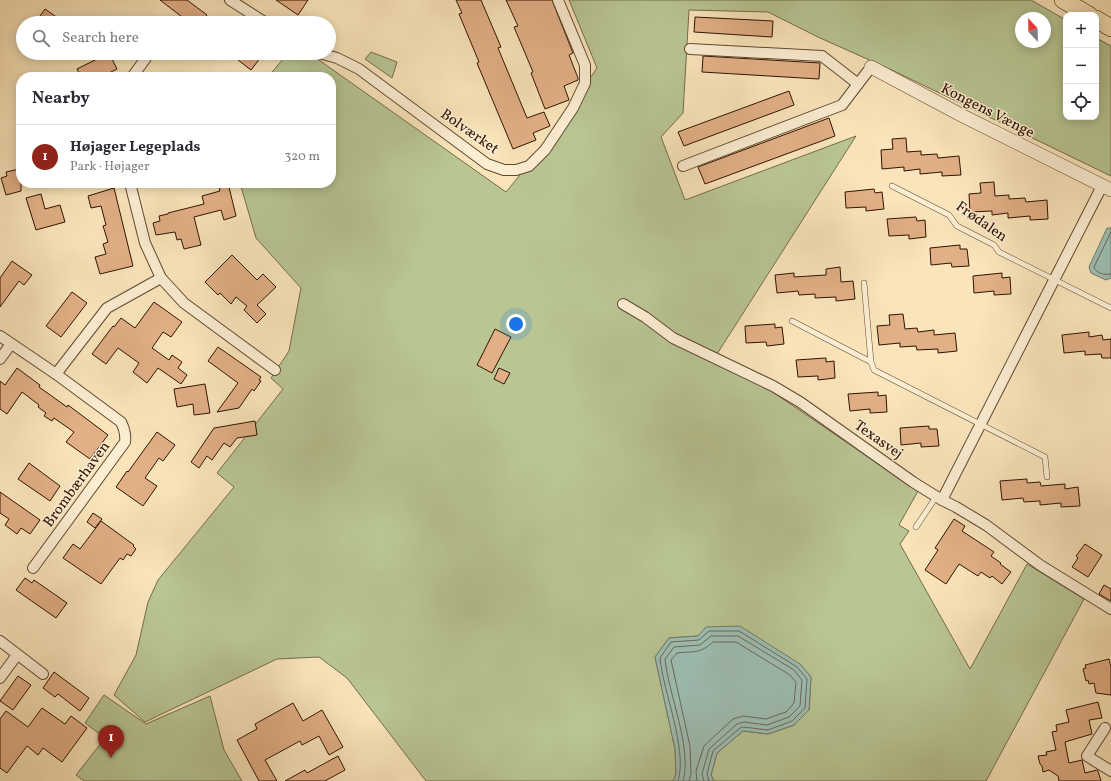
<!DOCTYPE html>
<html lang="en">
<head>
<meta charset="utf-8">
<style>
  :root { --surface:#fff; --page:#f2f2f3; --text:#2b2b33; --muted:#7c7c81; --line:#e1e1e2; --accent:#8f2418 }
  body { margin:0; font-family:Vollkorn,serif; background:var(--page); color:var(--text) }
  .controls { position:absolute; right:12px; top:12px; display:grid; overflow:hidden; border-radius:8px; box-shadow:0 2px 10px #0003 }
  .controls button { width:36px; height:36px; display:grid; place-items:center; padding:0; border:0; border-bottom:1px solid var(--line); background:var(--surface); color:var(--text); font:20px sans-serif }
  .compass { position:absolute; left:1015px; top:12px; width:36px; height:36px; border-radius:50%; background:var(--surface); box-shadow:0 2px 10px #0003; rotate:338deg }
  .you { position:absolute; left:516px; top:324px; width:14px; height:14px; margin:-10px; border:3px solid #fff; border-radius:50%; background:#1a73e8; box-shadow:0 0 0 6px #1a73e833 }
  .badge { display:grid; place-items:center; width:26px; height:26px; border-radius:50%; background:var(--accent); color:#fff; font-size:13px; font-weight:700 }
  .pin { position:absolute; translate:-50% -33px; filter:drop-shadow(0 1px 2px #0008) }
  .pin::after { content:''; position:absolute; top:21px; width:14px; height:12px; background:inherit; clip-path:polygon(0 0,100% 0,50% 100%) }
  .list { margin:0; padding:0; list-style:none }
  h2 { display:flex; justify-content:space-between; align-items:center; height:52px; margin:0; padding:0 16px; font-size:17px }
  h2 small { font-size:13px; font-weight:400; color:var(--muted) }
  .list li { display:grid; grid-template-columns:26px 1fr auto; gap:12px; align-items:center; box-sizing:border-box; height:64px; padding:0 16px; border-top:1px solid var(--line) }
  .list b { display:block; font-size:15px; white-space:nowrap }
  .list p { margin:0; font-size:13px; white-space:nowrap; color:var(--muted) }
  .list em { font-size:13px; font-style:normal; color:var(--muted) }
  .icon { flex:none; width:22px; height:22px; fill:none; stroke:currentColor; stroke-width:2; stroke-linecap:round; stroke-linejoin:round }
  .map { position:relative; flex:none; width:1111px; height:781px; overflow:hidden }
  .search { position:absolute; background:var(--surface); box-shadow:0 2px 10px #0003; left:16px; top:16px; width:320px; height:44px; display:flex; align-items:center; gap:10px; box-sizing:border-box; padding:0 14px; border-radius:22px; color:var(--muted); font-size:15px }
  .panel { position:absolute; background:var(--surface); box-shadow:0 2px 10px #0003; left:16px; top:72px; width:320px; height:116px; border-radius:16px }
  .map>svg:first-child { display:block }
  .green { fill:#b9c694; stroke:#746c4a; fill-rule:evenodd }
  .water { fill:#9ebfb4; stroke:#727a6c }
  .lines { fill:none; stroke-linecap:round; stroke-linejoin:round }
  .shore { stroke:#67695a; stroke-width:1 }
  .building { fill:#e2b087; stroke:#301300 }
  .service-casing { stroke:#62482f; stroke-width:6 }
  .minor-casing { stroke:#62482f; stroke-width:12 }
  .tertiary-casing { stroke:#62482f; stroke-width:14 }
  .trunk-casing { stroke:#301300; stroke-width:18 }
  .service { stroke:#fceed3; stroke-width:5 }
  .minor { stroke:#fceed3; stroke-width:10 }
  .tertiary { stroke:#fceed3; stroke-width:13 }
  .trunk { stroke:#fae5bb; stroke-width:17 }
  .labels { text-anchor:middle; stroke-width:3; stroke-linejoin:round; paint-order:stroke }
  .street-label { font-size:15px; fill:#301300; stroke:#fceed3 }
</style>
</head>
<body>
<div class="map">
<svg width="1111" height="781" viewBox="0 0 1111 781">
  <rect width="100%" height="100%" fill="#fae5bb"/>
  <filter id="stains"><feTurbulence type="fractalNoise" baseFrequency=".005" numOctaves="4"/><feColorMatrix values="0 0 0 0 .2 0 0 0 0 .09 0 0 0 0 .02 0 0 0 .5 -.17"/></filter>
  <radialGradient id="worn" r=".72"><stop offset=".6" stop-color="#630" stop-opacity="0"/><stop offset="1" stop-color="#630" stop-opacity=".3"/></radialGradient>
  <!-- green -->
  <g class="green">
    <path d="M569,0H1031L1066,20V117H1096V38L1111,46V176L896,72L818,37L768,12L689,10L683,113L661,137L685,200L856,136L717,354L918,491L899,525L909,531L900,544L970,669L1027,564L1084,599L986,781H714L711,775L717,753L743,731L768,734L794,725L809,710L811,677L800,664L698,636L669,638L655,657L675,749L676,774L673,781H426L347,678L319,657L277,659L145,722L114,695L136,655L148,602L158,580L234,487L217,473L283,389L271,378L289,351L301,288L256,238L240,183H331V77H268L288,53H309L506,192L547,142L597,68ZM1021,18H1045V42H1021Z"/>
    <polygon points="371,52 397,62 392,78 365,59"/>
    <polygon points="104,695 146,724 210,696 224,750 242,781 84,781 76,775 105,738 85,723"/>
  </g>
  <!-- water -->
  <g class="water">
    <polygon points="1107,228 1111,228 1111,278 1106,280 1091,273 1089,267"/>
    <polygon points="740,626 800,664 811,677 809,710 794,725 768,734 743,731 717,753 711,775 714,781 673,781 676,774 675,749 655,657 669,638 698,636 706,627"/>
  </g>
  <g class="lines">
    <!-- shore -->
    <g class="shore">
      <path d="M1111,232L1094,267C1097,274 1105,275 1111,274"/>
      <path d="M678,781C688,750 663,691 660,658L671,642L699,640L709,631H739L797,667L807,679L805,708L792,721L768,730L743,727L740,728L713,751L707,774L709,781"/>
      <path d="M683,781C693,751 668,692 665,659L674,647L700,645L711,636H738L794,670L802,680L800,706L789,717L767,725L744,722L737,724L709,749L702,774L704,781"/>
      <path d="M689,781L691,774L690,746L671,660L677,653C694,651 700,654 713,642H736L790,675L796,682L794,703L786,712L766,719L743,716L733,719L704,746L696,771L697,781"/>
    </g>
  </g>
  <!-- building -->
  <g class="building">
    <polygon points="160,0 187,0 207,15 201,23 190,23"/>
    <polygon points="276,0 308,0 298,15"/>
    <polygon points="456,0 481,0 501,47 498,48 527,118 544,112 550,126 533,133 536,140 513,149 477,63 479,62 459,14 462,13"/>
    <polygon points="506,0 552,0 573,53 569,55 578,78 578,80 564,86 569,100 545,109 531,73 533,72 514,27 518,26"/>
    <polygon points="45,9 65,23 35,23"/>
    <polygon points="695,17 773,21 772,37 694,32"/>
    <polygon points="109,53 117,69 101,77 81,77 77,69"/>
    <polygon points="229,53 264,53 251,70"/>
    <polygon points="703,56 820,63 819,79 702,72"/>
    <polygon points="789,91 794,105 684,146 678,132"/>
    <polygon points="829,118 835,136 705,184 698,167"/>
    <polygon points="906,138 907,152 921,151 921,155 937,154 938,158 959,156 961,175 942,176 942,172 920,174 920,169 904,171 904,167 882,169 881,150 893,149 892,139"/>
    <polygon points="19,169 21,177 21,191 6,195 1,178 7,176 6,172"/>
    <polygon points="994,182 995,196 1009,195 1009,199 1025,198 1026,202 1047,200 1048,219 1030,220 1030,216 1008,218 1008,213 992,215 992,211 970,212 969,194 981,193 980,183"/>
    <polygon points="218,183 228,183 236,216 224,220 221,210 194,217 201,245 184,249 181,239 177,240 175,232 156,235 153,223 160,221 159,216 168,214 168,213 204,204 202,196 220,191"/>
    <polygon points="114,188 133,266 100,274 95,257 106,254 103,244 108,242 103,226 106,225 101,206 91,208 88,196"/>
    <polygon points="874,189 875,193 882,192 884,209 866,211 866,207 846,208 845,192"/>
    <polygon points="41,194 45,209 60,205 65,222 36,230 26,198"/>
    <polygon points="916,217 917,221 925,220 926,237 909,239 909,235 889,236 887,219"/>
    <polygon points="960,245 960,249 967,249 969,266 952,267 951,263 931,265 930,248"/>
    <polygon points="232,255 257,280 263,274 276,287 257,305 266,314 257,323 244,310 247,306 236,297 231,304 220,293 218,295 205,282"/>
    <polygon points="12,261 32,275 24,285 19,281 0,307 0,278"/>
    <polygon points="840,267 841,282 853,281 855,299 836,301 836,297 815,298 815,294 799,295 798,291 777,293 775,275 794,273 794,277 826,275 826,269"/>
    <polygon points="1002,273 1002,278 1010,277 1011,294 994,295 994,291 974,293 973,276"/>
    <polygon points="72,292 87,303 61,337 46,326"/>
    <polygon points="154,302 182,322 171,337 163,332 152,348 169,360 172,355 182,362 178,368 187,375 181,384 158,368 147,383 133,372 139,363 118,348 106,364 92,354 113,326 114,327 121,318 135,328"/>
    <polygon points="903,314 905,329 917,328 918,332 934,330 934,335 955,333 957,351 938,353 938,349 917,350 916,346 900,347 900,343 879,345 877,326 890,325 889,315"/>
    <polygon points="775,324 775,328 782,327 784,344 767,346 766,342 746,343 745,326"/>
    <polygon points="495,329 511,337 492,373 477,365"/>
    <polygon points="1089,332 1089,337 1102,335 1103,340 1111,339 1111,358 1102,358 1101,354 1085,355 1085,351 1064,353 1062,335"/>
    <polygon points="218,347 261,377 259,380 261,381 254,391 252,389 239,408 217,412 238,383 208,361"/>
    <polygon points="826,358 826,362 834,361 835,378 818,380 818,376 798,377 796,360"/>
    <polygon points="17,368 40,385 39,387 67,407 68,405 108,435 90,459 66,442 74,432 54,418 52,421 44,416 46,413 38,407 39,405 22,392 7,414 0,409 0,381 5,385"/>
    <polygon points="499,368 510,373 504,384 494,379"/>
    <polygon points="205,384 210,413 194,415 193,404 177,407 174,389"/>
    <polygon points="878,392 878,396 886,395 887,412 870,413 870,409 850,411 848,394"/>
    <polygon points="255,421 257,435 237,438 230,447 224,443 212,460 207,456 199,468 191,462 214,428"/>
    <polygon points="929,426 929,429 937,429 939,446 921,447 921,443 901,445 900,428"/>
    <polygon points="157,432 175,445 163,461 159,458 145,478 157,486 143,506 116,487 127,471 128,472"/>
    <polygon points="29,463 60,486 50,501 18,479"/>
    <polygon points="1027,479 1027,483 1040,482 1041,486 1065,484 1065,489 1078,487 1080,506 1061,507 1061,503 1040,505 1040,501 1024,502 1023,498 1002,500 1000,481"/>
    <polygon points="0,492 40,520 30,534 21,528 17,534 5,525 9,519 0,513"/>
    <polygon points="93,513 102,519 95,528 87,522"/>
    <polygon points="954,519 965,526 962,531 994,552 991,556 1001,563 1000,564 1011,572 1002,584 992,576 990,578 981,572 978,576 959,564 946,584 925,570 938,550 935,548"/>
    <polygon points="101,521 134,545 133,546 136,549 131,556 127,554 123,560 120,558 101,584 63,558 73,544 80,549"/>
    <polygon points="1085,544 1102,555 1088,577 1072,567 1078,558 1076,556"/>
    <polygon points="25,578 32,583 34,580 67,603 56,618 16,590"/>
    <polygon points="1104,585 1111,589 1111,601 1099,594"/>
    <polygon points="1109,659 1111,667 1111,695 1096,693 1094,683 1089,684 1088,680 1086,681 1083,669 1086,668 1085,665"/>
    <polygon points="54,672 89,698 80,711 58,694 55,697 43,688"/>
    <polygon points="18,676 31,685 13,710 0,701"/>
    <polygon points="1098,702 1102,718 1089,720 1092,734 1065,742 1069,763 1082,760 1085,773 1097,770 1098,771 1101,781 1059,781 1058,776 1049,770 1043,772 1042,766 1040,764 1038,756 1047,755 1046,752 1056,750 1052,732 1057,731 1056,725 1069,722 1066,710"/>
    <polygon points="293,703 303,721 322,710 343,747 329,755 319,736 302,745 300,741 265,760 277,781 259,781 237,740 257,729 255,724"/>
    <polygon points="42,708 65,724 71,716 87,728 62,762 43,748 38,755 27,746 7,773 0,768 0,719 6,711 28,727"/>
    <polygon points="338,756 345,770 325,781 285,781 305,770 307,773"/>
  </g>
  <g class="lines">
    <!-- service casing -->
    <g class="service-casing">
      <g id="service">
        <polyline points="892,186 949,215 957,226 994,245 999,252 1111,308"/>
        <polyline points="864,283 871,362"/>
        <polyline points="792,321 871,362 874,370 1045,457 1047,477"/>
        <polyline points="916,527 936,497"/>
      </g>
    </g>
    <!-- minor casing -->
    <g class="minor-casing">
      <g id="minor">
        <polyline points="230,0 266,23"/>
        <polyline points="690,49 822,56 858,84 871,67"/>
        <polyline points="319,53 337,58 359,69 487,164 504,170 516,170 529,166 545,150 573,108 585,83 585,65 558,0"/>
        <polyline points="132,77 146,58"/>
        <polyline points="683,166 842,105 858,84"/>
        <polyline points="130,183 145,243 161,278 184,303 275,370"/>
        <polyline points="623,304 645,317 673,338 773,386 800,402 913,482 942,500 956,507 986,525 1040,565 1111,609"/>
        <path d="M0,336L56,374L121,422C125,430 126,435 125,442L33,568"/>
        <polyline points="0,359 11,344"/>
        <polyline points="56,374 107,308 161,278"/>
        <polyline points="942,500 1102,186"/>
        <polyline points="0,641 43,674"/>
        <polyline points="0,678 17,655"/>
        <polyline points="1105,728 1087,756 1111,771"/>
      </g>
    </g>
    <!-- tertiary casing -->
    <g class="tertiary-casing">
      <polyline id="tertiary" points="871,67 963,116 1111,190"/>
    </g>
    <!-- trunk casing -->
    <g class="trunk-casing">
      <g id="trunk">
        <polyline points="1063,0 1089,15"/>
        <polyline points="1096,19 1111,28"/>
      </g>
    </g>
    <!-- service -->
    <use href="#service" class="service"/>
    <!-- minor -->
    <use href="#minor" class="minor"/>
    <!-- tertiary -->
    <use href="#tertiary" class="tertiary"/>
    <!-- trunk -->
    <use href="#trunk" class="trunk"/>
  </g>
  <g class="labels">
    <!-- street labels -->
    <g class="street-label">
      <text transform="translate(988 110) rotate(27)" y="5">Kongens Vænge</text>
      <text transform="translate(470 131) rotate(35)" y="5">Bolværket</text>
      <text transform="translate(982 221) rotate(35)" y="5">Frødalen</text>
      <text transform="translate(879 439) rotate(35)" y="5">Texasvej</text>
      <text transform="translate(76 484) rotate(-54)" y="5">Brombærhaven</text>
    </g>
  </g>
  <rect width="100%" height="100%" filter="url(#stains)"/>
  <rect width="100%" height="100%" fill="url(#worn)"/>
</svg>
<div class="controls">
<button>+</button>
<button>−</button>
<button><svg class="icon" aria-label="locate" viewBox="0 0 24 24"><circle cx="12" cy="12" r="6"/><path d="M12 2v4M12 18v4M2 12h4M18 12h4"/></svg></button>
</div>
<svg class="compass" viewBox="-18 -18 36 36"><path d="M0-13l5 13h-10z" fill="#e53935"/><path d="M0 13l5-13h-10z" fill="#7c7c81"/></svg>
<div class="you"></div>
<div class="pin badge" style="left:111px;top:758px">1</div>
<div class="search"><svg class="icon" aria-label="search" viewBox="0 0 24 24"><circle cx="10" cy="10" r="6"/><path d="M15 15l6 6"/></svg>Search here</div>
<section class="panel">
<h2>Nearby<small></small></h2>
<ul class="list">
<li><span class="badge">1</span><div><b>Højager Legeplads</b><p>Park · Højager</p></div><em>320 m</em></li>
</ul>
</section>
</div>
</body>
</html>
